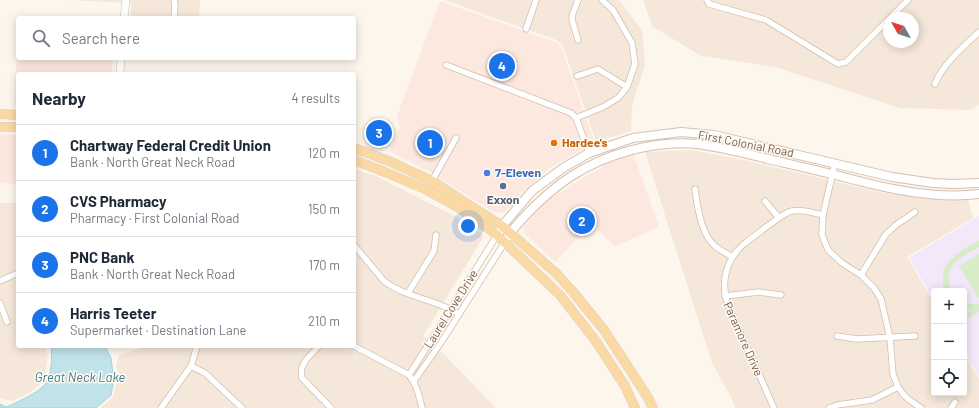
<!DOCTYPE html>
<html lang="en">
<head>
<meta charset="utf-8">
<style>
  :root { --surface:#fff; --page:#f2f2f3; --text:#1f2937; --muted:#747a83; --line:#e0e1e3; --accent:#1a73e8 }
  body { margin:0; font-family:Barlow,sans-serif; background:var(--page); color:var(--text) }
  .controls { position:absolute; right:12px; bottom:12px; display:grid; overflow:hidden; border-radius:4px; box-shadow:0 2px 10px #0003 }
  .controls button { width:36px; height:36px; display:grid; place-items:center; padding:0; border:0; border-bottom:1px solid var(--line); background:var(--surface); color:var(--text); font:20px sans-serif }
  .compass { position:absolute; left:883px; top:12px; width:36px; height:36px; border-radius:50%; background:var(--surface); box-shadow:0 2px 10px #0003; rotate:309deg }
  .you { position:absolute; left:468px; top:226px; width:14px; height:14px; margin:-10px; border:3px solid #fff; border-radius:50%; background:#1a73e8; box-shadow:0 0 0 6px #1a73e833 }
  .badge { display:grid; place-items:center; width:26px; height:26px; border-radius:50%; background:var(--accent); color:#fff; font-size:13px; font-weight:700 }
  .pin { position:absolute; translate:-50% -50%; border:2px solid #fff; box-shadow:0 1px 4px #0006 }
  .list { margin:0; padding:0; list-style:none }
  h2 { display:flex; justify-content:space-between; align-items:center; height:52px; margin:0; padding:0 16px; font-size:17px }
  h2 small { font-size:13px; font-weight:400; color:var(--muted) }
  .list li { display:grid; grid-template-columns:26px 1fr auto; gap:12px; align-items:center; box-sizing:border-box; height:56px; padding:0 16px; border-top:1px solid var(--line) }
  .list b { display:block; font-size:15px; white-space:nowrap }
  .list p { margin:0; font-size:13px; white-space:nowrap; color:var(--muted) }
  .list em { font-size:13px; font-style:normal; color:var(--muted) }
  .icon { flex:none; width:22px; height:22px; fill:none; stroke:currentColor; stroke-width:2; stroke-linecap:round; stroke-linejoin:round }
  .map { position:relative; flex:none; width:979px; height:408px; overflow:hidden }
  .search { position:absolute; background:var(--surface); box-shadow:0 2px 10px #0003; left:16px; top:16px; width:340px; height:44px; display:flex; align-items:center; gap:10px; box-sizing:border-box; padding:0 14px; border-radius:4px; color:var(--muted); font-size:15px }
  .panel { position:absolute; background:var(--surface); box-shadow:0 2px 10px #0003; left:16px; top:72px; width:340px; height:276px; border-radius:4px }
  .map>svg:first-child { display:block }
  .residential { fill:#f5e8da; fill-rule:evenodd }
  .commercial { fill:#fde8e0 }
  .education { fill:#f3e8fa }
  .green { fill:#d8ecc9 }
  .water { fill:#bfe3e8; stroke:#a5d3da }
  .lines { fill:none; stroke-linecap:round; stroke-linejoin:round }
  .minor-casing { stroke:#d1beb0; stroke-width:7 }
  .tertiary-casing { stroke:#d1beb0; stroke-width:8 }
  .secondary-casing { stroke:#d6c0b0; stroke-width:10 }
  .primary-casing { stroke:#dad1cd; stroke-width:10 }
  .minor { stroke:#fff; stroke-width:5.5 }
  .tertiary { stroke:#fff; stroke-width:7 }
  .secondary { stroke:#fff; stroke-width:8 }
  .primary { stroke:#fbd9a5; stroke-width:9 }
  .food-dot { fill:#e8710a; stroke:#fffaf3; stroke-width:1.5 }
  .shop-dot { fill:#3f7fe0; stroke:#fffaf3; stroke-width:1.5 }
  .service-dot { fill:#5c6f8a; stroke:#fffaf3; stroke-width:1.5 }
  .labels { text-anchor:middle; stroke-width:3; stroke-linejoin:round; paint-order:stroke }
  .food-label { font-size:12px; font-weight:bold; fill:#c56008; stroke:#fffaf3; text-anchor:start }
  .street-label { font-size:12px; fill:#7a5c4d; stroke:#fffaf3 }
  .shop-label { font-size:12px; font-weight:bold; fill:#366cbe; stroke:#fffaf3; text-anchor:start }
  .service-label { font-size:12px; font-weight:bold; fill:#4e5e75; stroke:#fffaf3 }
  .water-label { font-size:13px; font-style:italic; fill:#437c86; stroke:#fffaf3 }
</style>
</head>
<body>
<div class="map">
<svg width="979" height="408" viewBox="0 0 979 408">
  <rect width="100%" height="100%" fill="#fdf6ec"/>
  <!-- residential -->
  <g class="residential">
    <polygon points="69,0 200,0 199,18 131,18 131,3"/>
    <polygon points="444,0 619,0 642,30 645,64 632,106 631,131 596,141 562,44 556,40"/>
    <path d="M643,0H979V104L971,110L900,108L775,67L701,56L652,26ZM889,18H913V42H889Z"/>
    <polygon points="691,150 744,160 884,193 927,199 968,200 973,218 907,257 934,303 934,393 964,393 964,353 979,379 979,408 735,408 731,397 712,363 645,152"/>
    <polygon points="354,169 376,176 464,221 484,236 423,336 442,352 496,408 100,408 113,397 118,373 116,367 119,355 148,346 354,346"/>
    <polygon points="0,203 18,203 18,346 45,346 48,357 44,381 29,393 12,401 0,398"/>
  </g>
  <!-- commercial -->
  <g class="commercial">
    <polygon points="440,1 558,43 561,47 595,143 551,167 526,189 504,212 498,213 492,211 428,171 389,151 400,128 397,116"/>
    <polygon points="17,46 18,47 18,58 113,58 111,74 18,74 18,106 14,105"/>
    <polygon points="0,134 18,135 18,184 0,183"/>
    <polygon points="633,153 659,227 615,246 591,225 555,262 523,232 524,225 548,200 593,172 603,168 603,165 604,163"/>
  </g>
  <!-- education -->
  <polygon class="education" points="979,216 979,376 964,351 964,291 934,291 934,300 909,258"/>
  <!-- green -->
  <g class="green">
    <path d="M979,240V247C960,258 942,265 951,291H945C935,263 959,252 979,240Z"/>
    <polygon points="979,254 979,298 978,298 959,266"/>
    <polygon points="964,303 967,304 979,304 979,312 964,321 964,315 971,311 964,308"/>
  </g>
  <!-- water -->
  <path class="water" d="M51,346H105L111,358L114,380L111,395L96,408H0V404L6,407C16,403 40,392 46,383C52,376 52,355 51,346Z"/>
  <g class="lines">
    <!-- minor casing -->
    <g class="minor-casing">
      <g id="minor">
        <polyline points="174,0 175,5 174,18"/>
        <polyline points="707,0 709,4 766,20 838,64 846,62 889,19"/>
        <polyline points="890,18 908,0"/>
        <polyline points="526,29 536,0"/>
        <polyline points="578,40 572,20 572,16 578,0"/>
        <polyline points="446,65 571,113 576,118 589,153"/>
        <polyline points="577,76 598,69 627,87"/>
        <path d="M935,84C941,66 965,45 979,32"/>
        <polyline points="576,118 603,107 618,98 627,87 635,64 632,43 613,10 602,0"/>
        <polyline points="835,163 823,215 822,235 828,250 842,263 861,275 874,288 881,299 890,338 893,374 898,387 903,394 908,399 921,408"/>
        <polyline points="432,181 456,138"/>
        <path d="M695,189C697,206 701,234 714,245C719,250 726,253 732,257"/>
        <polyline points="765,201 779,218"/>
        <path d="M354,245L384,281C406,298 436,299 459,314"/>
        <polyline points="861,275 886,234 896,225 915,212"/>
        <polyline points="0,281 18,273"/>
        <polyline points="408,293 434,251 436,235"/>
        <polyline points="725,296 759,292 781,295"/>
        <polyline points="0,303 7,322"/>
        <polyline points="837,336 857,339 915,336"/>
        <path d="M319,346C310,356 298,364 302,378L331,408"/>
        <path d="M354,346L409,375C417,385 419,396 422,408"/>
        <polyline points="191,366 205,373 242,408"/>
        <polyline points="409,375 451,309 497,235"/>
        <polyline points="414,381 442,341 505,242"/>
        <polyline points="161,408 191,366 197,346"/>
        <path d="M774,408L728,305C720,283 726,259 744,244C751,238 759,233 766,227C774,222 783,213 792,211C802,209 813,213 823,215"/>
        <polyline points="829,408 837,405 872,400 898,387"/>
        <polyline points="951,408 955,402"/>
      </g>
    </g>
    <!-- tertiary casing -->
    <g class="tertiary-casing">
      <g id="tertiary">
        <polyline points="124,18 126,0"/>
        <polyline points="120,74 121,58"/>
      </g>
    </g>
    <!-- secondary casing -->
    <g class="secondary-casing">
      <g id="secondary">
        <polyline points="500,231 502,226 532,191 563,168 589,153 633,138 681,132 714,135 892,177 933,183 953,184 979,183"/>
        <path d="M507,238C511,231 517,225 522,219C537,203 552,189 570,177C605,154 654,140 697,144C721,147 744,153 768,159C798,166 829,173 859,181C897,191 940,199 979,194"/>
      </g>
    </g>
    <!-- primary casing -->
    <g class="primary-casing">
      <g id="primary">
        <polyline points="0,114 18,115"/>
        <polyline points="0,127 18,127"/>
        <polyline points="354,148 389,161 432,181 502,226 556,273 573,292 604,330 647,396 653,408"/>
        <polyline points="354,160 385,172 427,190 456,206 497,235 560,295 595,340 625,386 635,408"/>
      </g>
    </g>
    <!-- minor -->
    <use href="#minor" class="minor"/>
    <!-- tertiary -->
    <use href="#tertiary" class="tertiary"/>
    <!-- secondary -->
    <use href="#secondary" class="secondary"/>
    <!-- primary -->
    <use href="#primary" class="primary"/>
  </g>
  <!-- markers -->
  <circle class="food-dot" cx="554" cy="143" r="4"/>
  <circle class="shop-dot" cx="487" cy="173" r="4"/>
  <circle class="service-dot" cx="503" cy="186" r="4"/>
  <g class="labels">
    <!-- food labels -->
    <g class="food-label">
      <text x="562" y="147">Hardee's</text>
    </g>
    <!-- street labels -->
    <g class="street-label">
      <text transform="translate(746 144) rotate(11)" y="4">First Colonial Road</text>
      <text transform="translate(451 309) rotate(-58)" y="4">Laurel Cove Drive</text>
      <text transform="translate(743 339) rotate(66)" y="4">Paramore Drive</text>
    </g>
    <!-- shop labels -->
    <g class="shop-label">
      <text x="495" y="177">7-Eleven</text>
    </g>
    <!-- service labels -->
    <g class="service-label">
      <text x="503" y="204">Exxon</text>
    </g>
    <!-- water labels -->
    <g class="water-label">
      <text x="80" y="382">Great Neck Lake</text>
    </g>
  </g>
</svg>
<div class="controls">
<button>+</button>
<button>−</button>
<button><svg class="icon" aria-label="locate" viewBox="0 0 24 24"><circle cx="12" cy="12" r="6"/><path d="M12 2v4M12 18v4M2 12h4M18 12h4"/></svg></button>
</div>
<svg class="compass" viewBox="-18 -18 36 36"><path d="M0-13l5 13h-10z" fill="#e53935"/><path d="M0 13l5-13h-10z" fill="#747a83"/></svg>
<div class="you"></div>
<div class="pin badge" style="left:430px;top:143px">1</div>
<div class="pin badge" style="left:582px;top:221px">2</div>
<div class="pin badge" style="left:379px;top:133px">3</div>
<div class="pin badge" style="left:502px;top:66px">4</div>
<div class="search"><svg class="icon" aria-label="search" viewBox="0 0 24 24"><circle cx="10" cy="10" r="6"/><path d="M15 15l6 6"/></svg>Search here</div>
<section class="panel">
<h2>Nearby<small>4 results</small></h2>
<ul class="list">
<li><span class="badge">1</span><div><b>Chartway Federal Credit Union</b><p>Bank · North Great Neck Road</p></div><em>120 m</em></li>
<li><span class="badge">2</span><div><b>CVS Pharmacy</b><p>Pharmacy · First Colonial Road</p></div><em>150 m</em></li>
<li><span class="badge">3</span><div><b>PNC Bank</b><p>Bank · North Great Neck Road</p></div><em>170 m</em></li>
<li><span class="badge">4</span><div><b>Harris Teeter</b><p>Supermarket · Destination Lane</p></div><em>210 m</em></li>
</ul>
</section>
</div>
</body>
</html>
